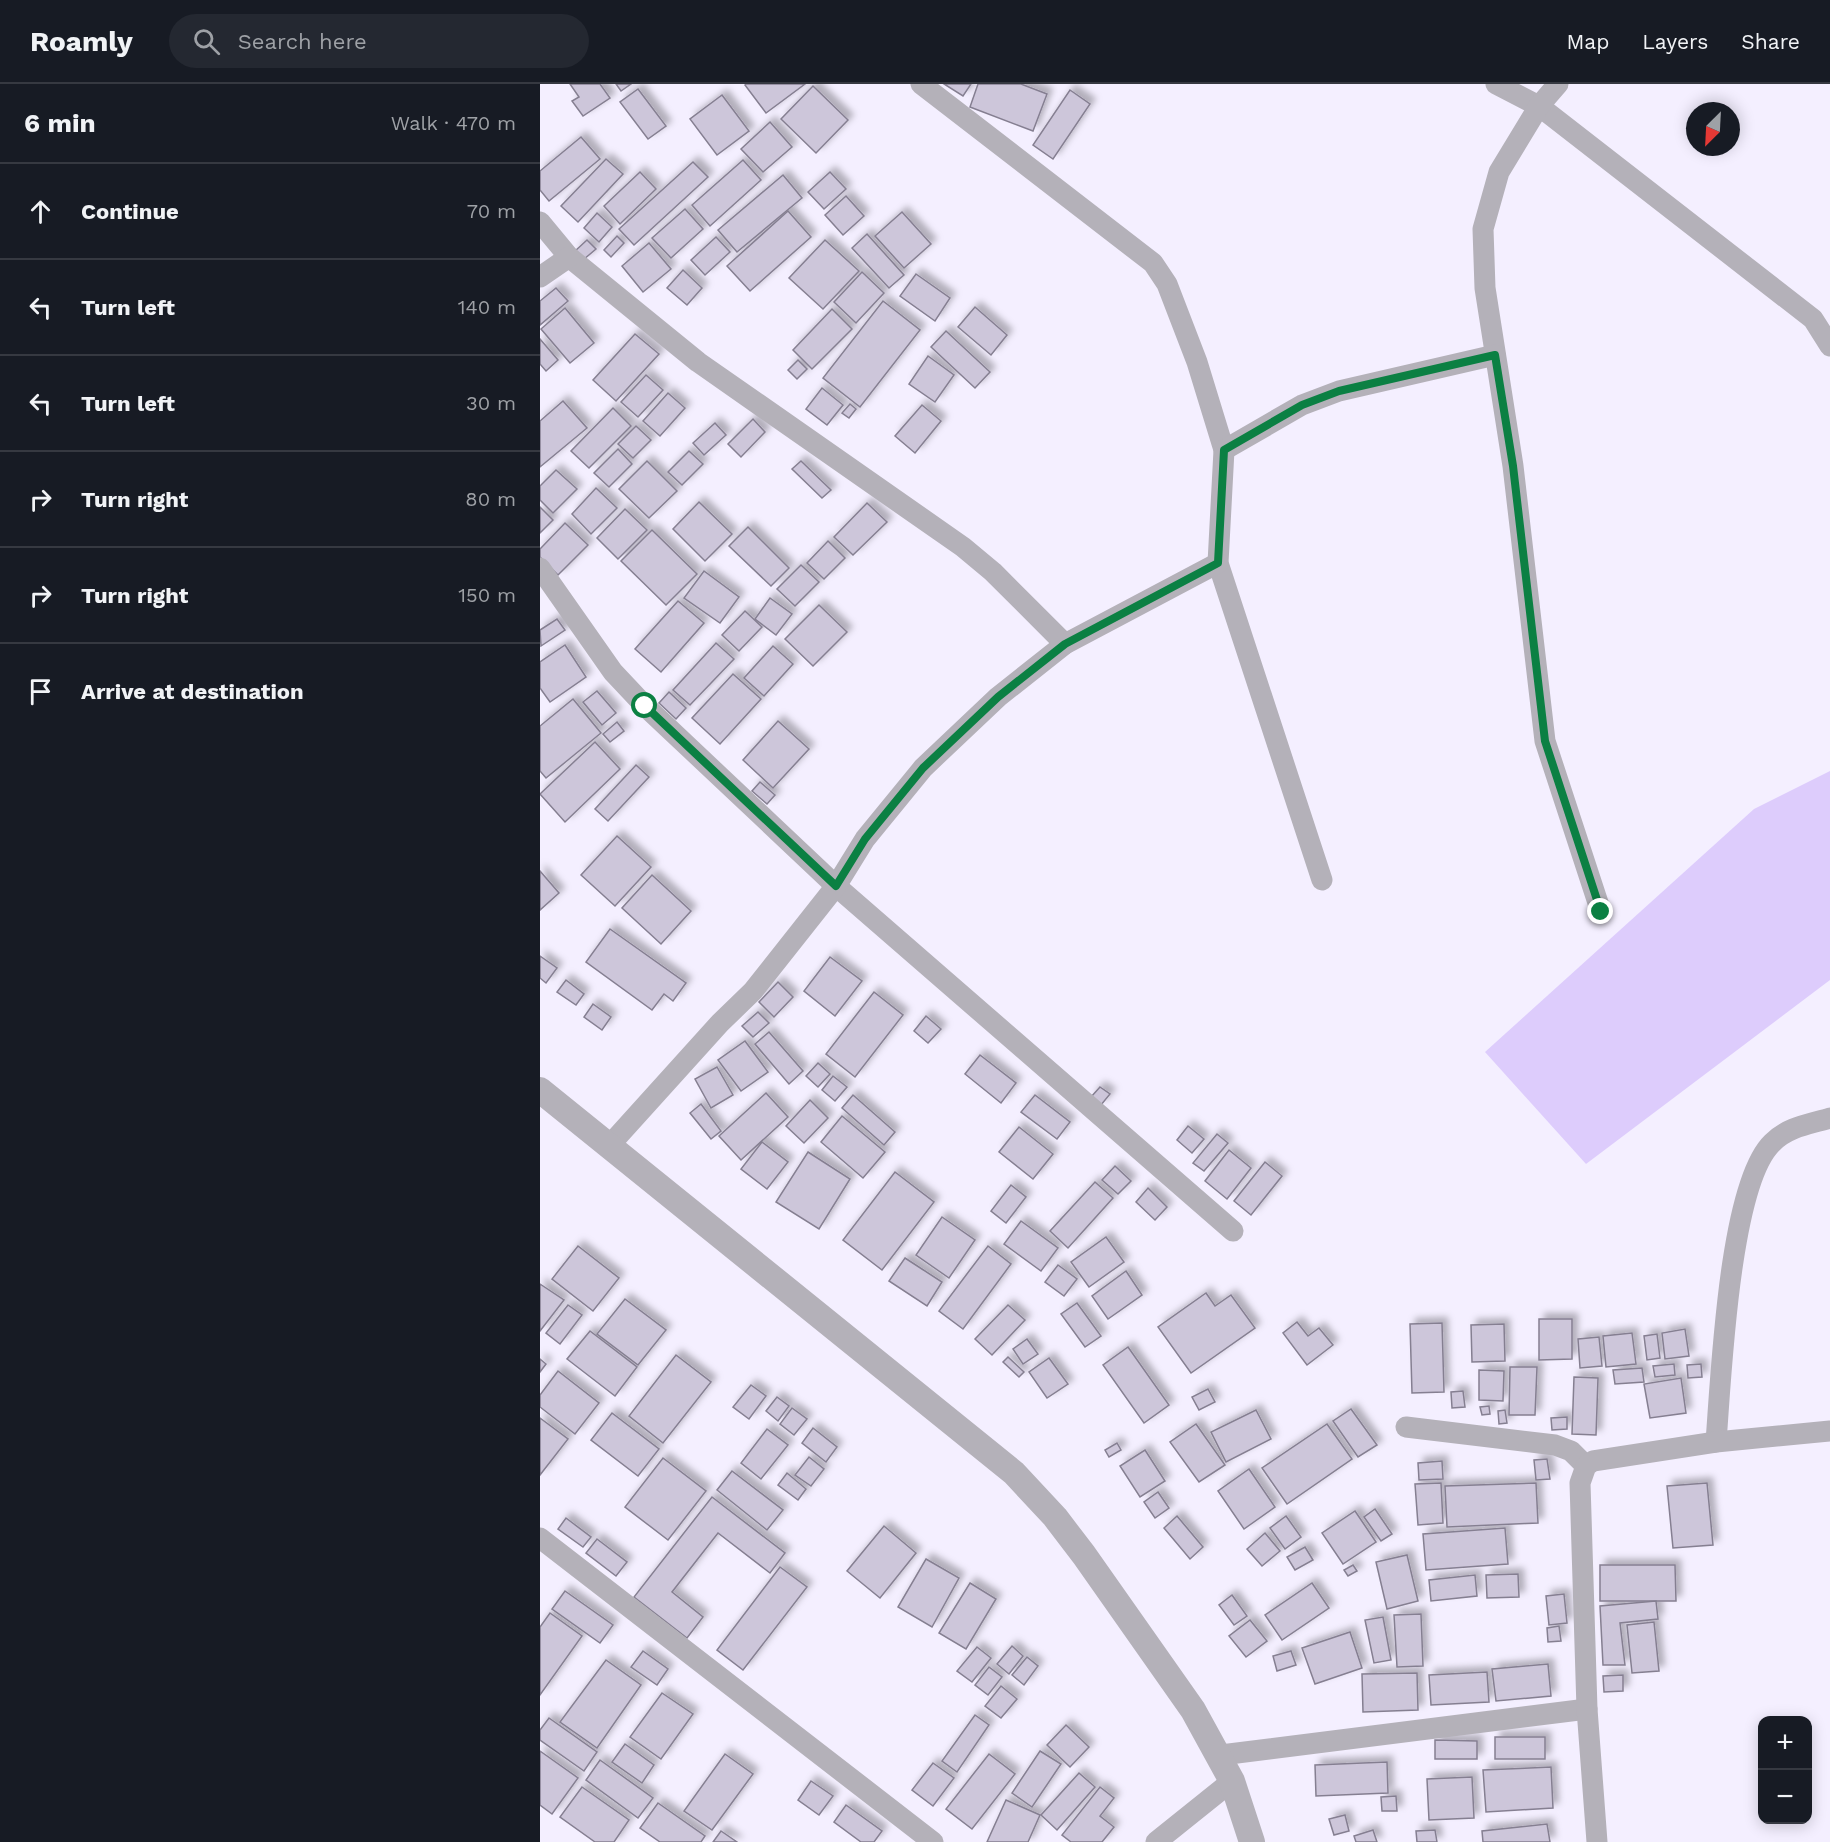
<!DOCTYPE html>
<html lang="en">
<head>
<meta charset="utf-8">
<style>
  :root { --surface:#171b24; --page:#242831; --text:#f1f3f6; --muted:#9ea1a6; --line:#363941 }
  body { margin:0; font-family:"Work Sans",sans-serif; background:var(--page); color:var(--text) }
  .controls { position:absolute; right:18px; bottom:18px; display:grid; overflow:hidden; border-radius:12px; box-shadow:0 3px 15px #0003 }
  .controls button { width:54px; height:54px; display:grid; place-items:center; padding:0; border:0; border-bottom:2px solid var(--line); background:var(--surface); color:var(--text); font:30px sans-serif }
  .compass { position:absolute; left:1146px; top:18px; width:54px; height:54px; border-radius:50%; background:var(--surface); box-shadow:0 3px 15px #0003; rotate:204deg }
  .stop { position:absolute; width:18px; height:18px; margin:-14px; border:4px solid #0b8043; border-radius:50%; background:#fff }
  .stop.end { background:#0b8043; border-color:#fff; box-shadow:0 2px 6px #0008 }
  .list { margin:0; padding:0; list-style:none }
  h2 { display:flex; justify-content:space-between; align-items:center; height:78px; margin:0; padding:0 24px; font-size:26px }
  h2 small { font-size:20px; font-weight:400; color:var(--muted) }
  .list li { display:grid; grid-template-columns:39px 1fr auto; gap:18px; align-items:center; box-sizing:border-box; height:96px; padding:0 24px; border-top:2px solid var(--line) }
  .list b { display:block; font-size:22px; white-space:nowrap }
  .list em { font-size:20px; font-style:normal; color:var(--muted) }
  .icon { flex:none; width:33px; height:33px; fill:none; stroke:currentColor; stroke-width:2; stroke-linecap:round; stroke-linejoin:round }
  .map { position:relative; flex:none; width:1290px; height:1758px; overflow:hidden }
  header { display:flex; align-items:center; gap:36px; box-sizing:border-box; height:84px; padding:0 30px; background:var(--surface); border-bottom:2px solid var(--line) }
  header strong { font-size:28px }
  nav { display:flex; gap:33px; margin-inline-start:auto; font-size:21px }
  .search { width:420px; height:54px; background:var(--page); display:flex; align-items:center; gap:15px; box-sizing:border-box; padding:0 21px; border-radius:33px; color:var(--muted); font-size:22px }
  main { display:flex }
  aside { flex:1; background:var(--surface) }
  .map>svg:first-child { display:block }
  .green { fill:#ddccfc }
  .building { fill:#cdc6da; stroke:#857f91; stroke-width:1.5; filter:url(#shadow) }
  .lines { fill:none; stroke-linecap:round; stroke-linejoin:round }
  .minor { stroke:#b4b1b9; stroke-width:21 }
  .tertiary { stroke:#b4b1b9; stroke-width:26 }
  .route { stroke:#0b8043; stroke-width:8 }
</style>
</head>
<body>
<header>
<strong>Roamly</strong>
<div class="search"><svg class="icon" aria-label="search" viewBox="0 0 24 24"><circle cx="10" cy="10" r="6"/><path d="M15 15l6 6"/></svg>Search here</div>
<nav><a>Map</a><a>Layers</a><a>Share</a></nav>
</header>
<main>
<aside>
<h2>6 min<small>Walk · 470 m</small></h2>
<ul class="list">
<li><svg class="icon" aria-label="ahead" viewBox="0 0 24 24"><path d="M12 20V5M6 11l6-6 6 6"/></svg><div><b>Continue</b></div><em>70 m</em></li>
<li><svg class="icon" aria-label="left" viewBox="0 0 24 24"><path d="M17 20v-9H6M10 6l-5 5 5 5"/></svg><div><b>Turn left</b></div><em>140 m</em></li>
<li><svg class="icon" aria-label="left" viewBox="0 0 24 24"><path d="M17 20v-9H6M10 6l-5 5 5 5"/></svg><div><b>Turn left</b></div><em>30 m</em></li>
<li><svg class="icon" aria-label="right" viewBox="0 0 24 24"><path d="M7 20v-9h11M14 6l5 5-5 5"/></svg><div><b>Turn right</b></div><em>80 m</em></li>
<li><svg class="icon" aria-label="right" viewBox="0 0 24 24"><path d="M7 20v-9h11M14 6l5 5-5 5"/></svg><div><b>Turn right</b></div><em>150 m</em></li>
<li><svg class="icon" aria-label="arrive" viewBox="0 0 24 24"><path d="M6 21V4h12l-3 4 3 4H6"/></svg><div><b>Arrive at destination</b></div></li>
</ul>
</aside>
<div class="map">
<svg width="1290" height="1758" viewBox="0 0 1290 1758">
  <defs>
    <filter id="shadow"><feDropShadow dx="5.5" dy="-5.5" stdDeviation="3" flood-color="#0004"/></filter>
  </defs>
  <rect width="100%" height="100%" fill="#f4efff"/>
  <!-- green -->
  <polygon class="green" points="1290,687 1290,896 1046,1080 945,968 1214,725"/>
  <!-- building -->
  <g class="building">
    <polygon points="30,0 60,0 70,14 43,32 32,17 39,13"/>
    <polygon points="76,0 91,0 81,7"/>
    <polygon points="206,0 265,0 226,29 205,1"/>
    <polygon points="404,0 431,0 423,12"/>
    <polygon points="438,0 481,0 507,10 493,47 430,23"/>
    <polygon points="273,2 308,36 276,69 241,35"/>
    <polygon points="98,5 126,42 108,55 80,18"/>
    <polygon points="530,6 550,20 513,75 493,61"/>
    <polygon points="182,11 209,47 177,71 150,35"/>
    <polygon points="230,38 252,63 223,88 201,65"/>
    <polygon points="41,53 60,75 9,117 0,106 0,87"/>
    <polygon points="66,75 83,90 38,138 21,122"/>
    <polygon points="203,76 221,96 170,142 152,121"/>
    <polygon points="153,78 168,93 94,161 79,145"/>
    <polygon points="100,88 116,105 80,140 64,122"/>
    <polygon points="290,88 306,105 284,125 268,108"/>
    <polygon points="243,91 262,114 197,168 178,146"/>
    <polygon points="306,112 324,132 303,151 285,131"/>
    <polygon points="145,125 163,145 131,174 112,154"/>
    <polygon points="248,127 271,153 210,207 187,182"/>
    <polygon points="362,128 391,160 364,184 335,152"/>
    <polygon points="57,129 72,143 59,158 44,144"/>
    <polygon points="327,150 364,191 349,204 312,164"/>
    <polygon points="77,152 84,159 71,173 64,166"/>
    <polygon points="176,153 190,168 165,191 151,176"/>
    <polygon points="47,156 56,165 43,176 35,167"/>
    <polygon points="285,156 319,187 283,225 249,194"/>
    <polygon points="109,159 131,185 103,208 82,182"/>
    <polygon points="143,186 162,204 147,221 127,204"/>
    <polygon points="322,188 344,209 316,239 294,218"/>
    <polygon points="376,190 410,214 395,237 360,212"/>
    <polygon points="16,204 28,217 0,241 0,217"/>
    <polygon points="343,217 380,246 320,323 283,294"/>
    <polygon points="435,223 467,251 451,271 418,243"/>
    <polygon points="25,224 54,259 30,279 1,245"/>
    <polygon points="292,225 312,245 272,285 253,266"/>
    <polygon points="406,247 450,288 435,304 391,263"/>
    <polygon points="95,250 119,270 76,317 53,296"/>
    <polygon points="0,255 18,276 6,287 0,280"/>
    <polygon points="388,272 414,291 395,318 369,300"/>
    <polygon points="258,276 267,285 257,295 248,286"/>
    <polygon points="106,291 123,306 98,333 81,318"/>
    <polygon points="282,304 303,321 287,341 266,325"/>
    <polygon points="128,309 145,324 120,352 103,337"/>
    <polygon points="23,317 47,344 0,383 0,337"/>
    <polygon points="310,320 316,325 309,334 302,329"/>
    <polygon points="382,321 401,337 375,369 355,352"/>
    <polygon points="73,324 91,342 49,384 31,367"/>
    <polygon points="213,335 225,348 201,373 188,360"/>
    <polygon points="175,339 186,351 164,371 153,359"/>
    <polygon points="96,342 111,356 93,374 78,360"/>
    <polygon points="78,365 92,380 69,403 54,389"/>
    <polygon points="149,367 163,380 142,401 128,388"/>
    <polygon points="107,377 137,407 109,434 79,405"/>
    <polygon points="261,377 291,406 282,414 252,385"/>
    <polygon points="16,386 37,405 13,429 0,416 0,402"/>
    <polygon points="56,404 77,424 51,450 32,430"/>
    <polygon points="159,418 192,450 165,477 133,445"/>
    <polygon points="327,419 347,438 313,471 294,453"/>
    <polygon points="0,423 13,436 0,449"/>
    <polygon points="85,425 107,446 78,475 57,454"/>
    <polygon points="25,439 48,461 18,491 0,473 0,465"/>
    <polygon points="208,443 249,484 231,502 189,462"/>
    <polygon points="112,446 157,490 126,521 81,477"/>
    <polygon points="288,457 305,474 284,495 267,479"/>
    <polygon points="261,481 279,498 255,522 237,505"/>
    <polygon points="164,487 199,513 180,539 144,514"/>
    <polygon points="230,514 252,530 236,551 215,535"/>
    <polygon points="138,517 164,539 121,588 95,565"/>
    <polygon points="279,521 307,548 273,582 245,555"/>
    <polygon points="205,527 222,543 199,567 182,551"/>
    <polygon points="17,535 25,546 1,562 0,546"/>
    <polygon points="176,559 194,575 150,621 133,606"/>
    <polygon points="25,561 46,593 10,618 0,604 0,578"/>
    <polygon points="233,562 253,580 224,612 204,594"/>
    <polygon points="193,590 221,615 180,660 152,634"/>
    <polygon points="57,607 76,629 62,641 43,618"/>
    <polygon points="129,608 146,624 136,635 119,619"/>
    <polygon points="33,615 61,649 6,694 0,687 0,642"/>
    <polygon points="238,637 269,665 233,704 203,676"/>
    <polygon points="77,638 84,647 70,658 63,650"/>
    <polygon points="55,658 80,685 25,738 0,710"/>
    <polygon points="96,681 109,693 68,737 55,725"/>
    <polygon points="220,698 235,711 227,720 212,707"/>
    <polygon points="77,752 111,783 75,822 41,791"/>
    <polygon points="0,787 19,809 0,826"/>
    <polygon points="112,791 151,827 121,860 82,824"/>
    <polygon points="70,845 146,899 133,917 124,910 112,926 46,878"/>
    <polygon points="0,872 17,884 6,899 0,894"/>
    <polygon points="290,873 322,897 295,932 264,907"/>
    <polygon points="26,896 44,910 36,921 17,908"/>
    <polygon points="238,898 253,913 234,933 219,918"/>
    <polygon points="334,908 363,931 315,993 286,970"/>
    <polygon points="53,920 71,933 62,946 44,933"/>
    <polygon points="218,928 229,939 213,953 202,942"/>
    <polygon points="386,932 401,945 388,959 374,947"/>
    <polygon points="229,948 263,987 249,1000 215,960"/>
    <polygon points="205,957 228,988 201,1007 178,976"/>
    <polygon points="440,971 476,999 461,1019 425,990"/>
    <polygon points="278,979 290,990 278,1003 266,992"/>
    <polygon points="177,983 193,1011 171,1024 155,995"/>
    <polygon points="293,992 307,1003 295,1017 282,1006"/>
    <polygon points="560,1003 570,1010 561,1021 551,1013"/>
    <polygon points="226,1009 248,1033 201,1076 179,1052"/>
    <polygon points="313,1011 355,1048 344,1061 302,1024"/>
    <polygon points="495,1011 530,1038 517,1055 481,1028"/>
    <polygon points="270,1016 288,1034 264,1059 246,1042"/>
    <polygon points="161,1020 181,1047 171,1055 150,1029"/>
    <polygon points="302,1032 345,1068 323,1094 281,1058"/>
    <polygon points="648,1042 664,1055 652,1069 637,1056"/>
    <polygon points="479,1043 513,1070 493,1095 459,1068"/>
    <polygon points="677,1050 688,1059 664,1087 653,1079"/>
    <polygon points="222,1058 248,1078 227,1105 201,1085"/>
    <polygon points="689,1066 711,1084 687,1115 665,1097"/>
    <polygon points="268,1068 310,1095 279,1145 236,1118"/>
    <polygon points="725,1078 742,1092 711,1131 694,1117"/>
    <polygon points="575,1082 591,1097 578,1110 562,1096"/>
    <polygon points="355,1088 394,1118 342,1186 303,1156"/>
    <polygon points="555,1098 573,1114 528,1164 510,1147"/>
    <polygon points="471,1101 486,1113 466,1139 451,1127"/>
    <polygon points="608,1104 627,1123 615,1136 596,1118"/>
    <polygon points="402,1133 435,1156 409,1194 376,1171"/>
    <polygon points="481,1137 518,1164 501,1187 464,1160"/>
    <polygon points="566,1153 584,1178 549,1203 531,1178"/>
    <polygon points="38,1162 79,1194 53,1227 12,1195"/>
    <polygon points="448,1162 471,1180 423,1245 399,1227"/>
    <polygon points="365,1174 402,1198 387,1222 349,1197"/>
    <polygon points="518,1181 537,1195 524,1212 505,1198"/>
    <polygon points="586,1187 602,1211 568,1235 552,1212"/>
    <polygon points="0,1200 24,1216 0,1247"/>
    <polygon points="666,1209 675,1222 691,1211 715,1244 651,1289 618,1243"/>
    <polygon points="85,1215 126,1246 98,1281 57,1250"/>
    <polygon points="537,1219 561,1252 545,1263 521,1230"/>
    <polygon points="28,1221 42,1231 20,1260 6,1249"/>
    <polygon points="468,1221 485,1236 452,1271 435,1255"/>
    <polygon points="999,1235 1032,1235 1032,1275 999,1276"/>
    <polygon points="757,1238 768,1252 779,1244 793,1261 767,1281 743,1249"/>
    <polygon points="902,1239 904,1308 872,1309 870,1240"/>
    <polygon points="964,1240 965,1277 932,1278 931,1241"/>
    <polygon points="1145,1245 1149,1272 1125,1275 1122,1249"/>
    <polygon points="50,1247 97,1283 75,1312 27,1275"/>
    <polygon points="1092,1249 1096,1280 1066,1283 1063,1252"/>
    <polygon points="1117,1250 1120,1274 1107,1276 1104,1252"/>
    <polygon points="1059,1253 1062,1282 1040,1284 1038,1255"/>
    <polygon points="487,1255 498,1270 483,1280 473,1265"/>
    <polygon points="588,1263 629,1321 604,1339 563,1281"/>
    <polygon points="136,1271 171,1298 123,1359 89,1332"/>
    <polygon points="468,1273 484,1288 479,1293 463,1278"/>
    <polygon points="509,1274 528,1300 507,1314 489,1288"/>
    <polygon points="0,1275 6,1280 0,1288"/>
    <polygon points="1134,1280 1135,1291 1115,1293 1113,1282"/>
    <polygon points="1161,1280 1162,1293 1148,1294 1147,1281"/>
    <polygon points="970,1283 997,1283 995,1331 969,1331"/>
    <polygon points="1102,1284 1104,1298 1075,1300 1073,1286"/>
    <polygon points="939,1286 964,1287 963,1317 939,1316"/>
    <polygon points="18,1287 59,1319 35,1350 0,1323 0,1311"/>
    <polygon points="1034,1293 1058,1294 1056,1351 1032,1350"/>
    <polygon points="1141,1294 1146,1329 1110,1334 1104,1300"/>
    <polygon points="211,1301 226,1312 209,1335 193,1323"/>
    <polygon points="668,1305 675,1318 659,1326 652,1313"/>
    <polygon points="923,1307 925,1323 912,1324 911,1308"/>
    <polygon points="237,1313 249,1322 238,1337 226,1327"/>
    <polygon points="949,1322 950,1330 942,1331 940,1323"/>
    <polygon points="252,1324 267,1335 254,1351 240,1340"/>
    <polygon points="811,1325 837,1361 818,1373 793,1337"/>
    <polygon points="716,1326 731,1355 686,1378 671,1348"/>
    <polygon points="965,1326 967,1339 959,1340 958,1327"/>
    <polygon points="72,1329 119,1365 98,1392 51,1356"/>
    <polygon points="1027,1333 1027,1345 1012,1346 1011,1334"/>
    <polygon points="0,1334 28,1355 0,1391"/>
    <polygon points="656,1340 685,1381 659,1398 630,1358"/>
    <polygon points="787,1340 812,1375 747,1420 722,1384"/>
    <polygon points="273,1344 297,1363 286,1378 262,1359"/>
    <polygon points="227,1345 248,1361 221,1395 201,1379"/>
    <polygon points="577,1359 581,1366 569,1373 565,1366"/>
    <polygon points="605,1366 625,1397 600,1413 580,1382"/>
    <polygon points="269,1373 284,1385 271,1402 255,1391"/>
    <polygon points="123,1374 166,1407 128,1456 85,1423"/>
    <polygon points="1007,1375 1010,1395 996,1396 994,1376"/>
    <polygon points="902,1377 903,1395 879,1396 878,1379"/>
    <polygon points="709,1385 735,1423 704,1445 678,1407"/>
    <polygon points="192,1387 243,1426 227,1446 177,1406"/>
    <polygon points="247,1389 266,1405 258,1416 238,1401"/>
    <polygon points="901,1399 903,1439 878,1441 875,1400"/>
    <polygon points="996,1399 998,1439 907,1443 905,1402"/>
    <polygon points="1167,1399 1173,1461 1133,1464 1127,1402"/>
    <polygon points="618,1408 629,1424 615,1434 604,1418"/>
    <polygon points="172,1413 245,1469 230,1489 178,1449 132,1508 163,1533 147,1554 94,1513"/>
    <polygon points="835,1425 852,1450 841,1457 824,1433"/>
    <polygon points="815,1427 836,1458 803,1480 782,1449"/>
    <polygon points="637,1432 663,1463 650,1475 624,1444"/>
    <polygon points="746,1432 761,1453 745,1465 730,1444"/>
    <polygon points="26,1434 51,1453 43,1463 18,1445"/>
    <polygon points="344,1442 376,1469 340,1514 307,1487"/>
    <polygon points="965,1444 968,1480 886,1486 883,1450"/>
    <polygon points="725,1449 740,1467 722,1482 707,1465"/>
    <polygon points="57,1455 87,1478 76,1492 46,1469"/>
    <polygon points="765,1463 773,1476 755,1486 747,1473"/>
    <polygon points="867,1471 878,1517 847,1525 836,1478"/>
    <polygon points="386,1475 419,1494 392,1543 358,1523"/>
    <polygon points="813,1481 817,1487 808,1492 804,1486"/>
    <polygon points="1060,1481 1135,1481 1136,1517 1060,1517"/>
    <polygon points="240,1483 267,1503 203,1586 177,1566"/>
    <polygon points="978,1490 979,1513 947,1514 946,1491"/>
    <polygon points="935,1491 937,1512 891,1517 889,1496"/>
    <polygon points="430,1499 456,1515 426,1565 399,1549"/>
    <polygon points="772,1499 789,1524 742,1556 725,1531"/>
    <polygon points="25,1507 73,1541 60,1559 12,1525"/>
    <polygon points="1024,1510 1027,1539 1009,1541 1006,1512"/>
    <polygon points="692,1511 707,1532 694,1541 679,1521"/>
    <polygon points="1116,1517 1118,1535 1080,1539 1085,1581 1063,1581 1060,1522"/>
    <polygon points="10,1529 42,1552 0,1611 0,1543"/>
    <polygon points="881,1530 883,1582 857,1583 854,1531"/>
    <polygon points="843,1533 851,1576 834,1579 825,1536"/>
    <polygon points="710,1536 727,1557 706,1573 689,1552"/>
    <polygon points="1114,1538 1119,1587 1092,1589 1087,1541"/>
    <polygon points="1019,1542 1021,1557 1008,1558 1007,1544"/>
    <polygon points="810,1548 822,1584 775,1600 762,1564"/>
    <polygon points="472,1562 483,1572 469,1590 457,1580"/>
    <polygon points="437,1563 451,1574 432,1598 417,1587"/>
    <polygon points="103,1567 128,1585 117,1601 91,1583"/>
    <polygon points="751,1567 756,1581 737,1587 733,1572"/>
    <polygon points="487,1573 498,1582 484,1601 472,1591"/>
    <polygon points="66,1576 101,1601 57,1664 20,1638"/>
    <polygon points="1008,1580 1011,1612 956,1617 952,1585"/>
    <polygon points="449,1583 462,1593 448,1611 435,1601"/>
    <polygon points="947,1588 949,1618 891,1621 889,1591"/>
    <polygon points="877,1589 878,1626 823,1628 822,1590"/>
    <polygon points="1083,1591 1083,1607 1064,1608 1063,1592"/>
    <polygon points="461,1602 477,1615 461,1634 445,1622"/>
    <polygon points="122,1609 153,1630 121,1675 90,1653"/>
    <polygon points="435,1631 449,1641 417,1688 402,1677"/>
    <polygon points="9,1634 57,1668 44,1687 0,1656 0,1646"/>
    <polygon points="526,1641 549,1663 530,1683 507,1661"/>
    <rect x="955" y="1653" width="50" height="22"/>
    <polygon points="895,1656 937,1657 937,1675 895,1675"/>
    <polygon points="85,1660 114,1681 102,1699 72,1678"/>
    <polygon points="0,1667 38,1694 12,1730 0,1721"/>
    <polygon points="500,1667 521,1680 492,1723 472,1709"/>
    <polygon points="185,1670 213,1690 172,1746 144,1727"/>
    <polygon points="449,1670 475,1690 432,1745 406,1725"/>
    <polygon points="60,1676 113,1714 98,1734 46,1696"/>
    <polygon points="847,1678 848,1709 776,1712 775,1681"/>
    <polygon points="393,1679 414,1694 393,1722 372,1706"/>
    <polygon points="1011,1683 1013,1724 946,1728 943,1686"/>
    <polygon points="539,1689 555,1703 517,1746 501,1731"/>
    <polygon points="932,1693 934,1734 889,1736 887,1695"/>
    <polygon points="271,1697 293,1712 279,1731 258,1716"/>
    <polygon points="42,1703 89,1736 74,1758 55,1758 20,1733"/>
    <polygon points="560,1703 574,1714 560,1732 574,1743 562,1758 531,1758 522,1751"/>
    <polygon points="856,1712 857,1727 842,1727 841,1713"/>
    <polygon points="466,1716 500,1731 488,1758 447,1758"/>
    <polygon points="118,1719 165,1752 161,1758 120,1758 100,1744"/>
    <polygon points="306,1721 342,1747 334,1758 321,1758 294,1738"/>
    <polygon points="805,1731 809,1747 794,1751 789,1735"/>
    <polygon points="1007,1740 1010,1758 943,1758 942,1747"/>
    <polygon points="833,1746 837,1758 816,1758 814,1752"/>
    <polygon points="895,1746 897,1758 877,1758 876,1747"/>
    <polygon points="181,1747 197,1758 173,1758"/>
  </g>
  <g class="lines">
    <!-- minor -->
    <g class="minor">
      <polyline points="381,0 613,179 627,200 657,278 684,366 678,479 782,796"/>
      <polyline points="956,0 999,22 1273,235 1290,262"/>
      <polyline points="1018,0 999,22 959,88 943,145 945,204 973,382 1005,657 1061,828"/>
      <polyline points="0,138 29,173 158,278 423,463 453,488 525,560"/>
      <polyline points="0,193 29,173"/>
      <polyline points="684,366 762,321 799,307 955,271"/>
      <polyline points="0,484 73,588 105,622 296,802 693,1147"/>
      <polyline points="68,1063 180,939 213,907 296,802 325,755 383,684 458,613 525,560 678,479"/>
      <polyline points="866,1343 1015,1361 1031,1367 1046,1382"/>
      <path d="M1176,1358C1181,1294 1189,1101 1232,1059C1247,1043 1270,1040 1290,1034"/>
      <polyline points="0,1454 393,1758"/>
      <polyline points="681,1671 1047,1625"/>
      <polyline points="616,1758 692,1697"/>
      <polyline points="1057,1758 1047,1625 1040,1399 1046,1382 1053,1377 1176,1358 1290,1347"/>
    </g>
    <!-- tertiary -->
    <polyline class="tertiary" points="0,1006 474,1389 515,1433 544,1471 653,1626 692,1697 712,1758"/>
  </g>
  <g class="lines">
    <!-- route -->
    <polyline class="route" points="105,622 296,802 325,755 383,684 458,613 525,560 678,479 684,366 762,321 799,307 955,271 973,382 1005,657 1061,828"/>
  </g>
</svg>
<div class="controls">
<button>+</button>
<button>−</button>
</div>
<svg class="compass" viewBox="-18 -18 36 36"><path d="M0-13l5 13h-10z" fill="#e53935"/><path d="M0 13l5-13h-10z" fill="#9ea1a6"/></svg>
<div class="stop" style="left:105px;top:622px"></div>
<div class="stop end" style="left:1061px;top:828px"></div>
</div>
</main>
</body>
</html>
